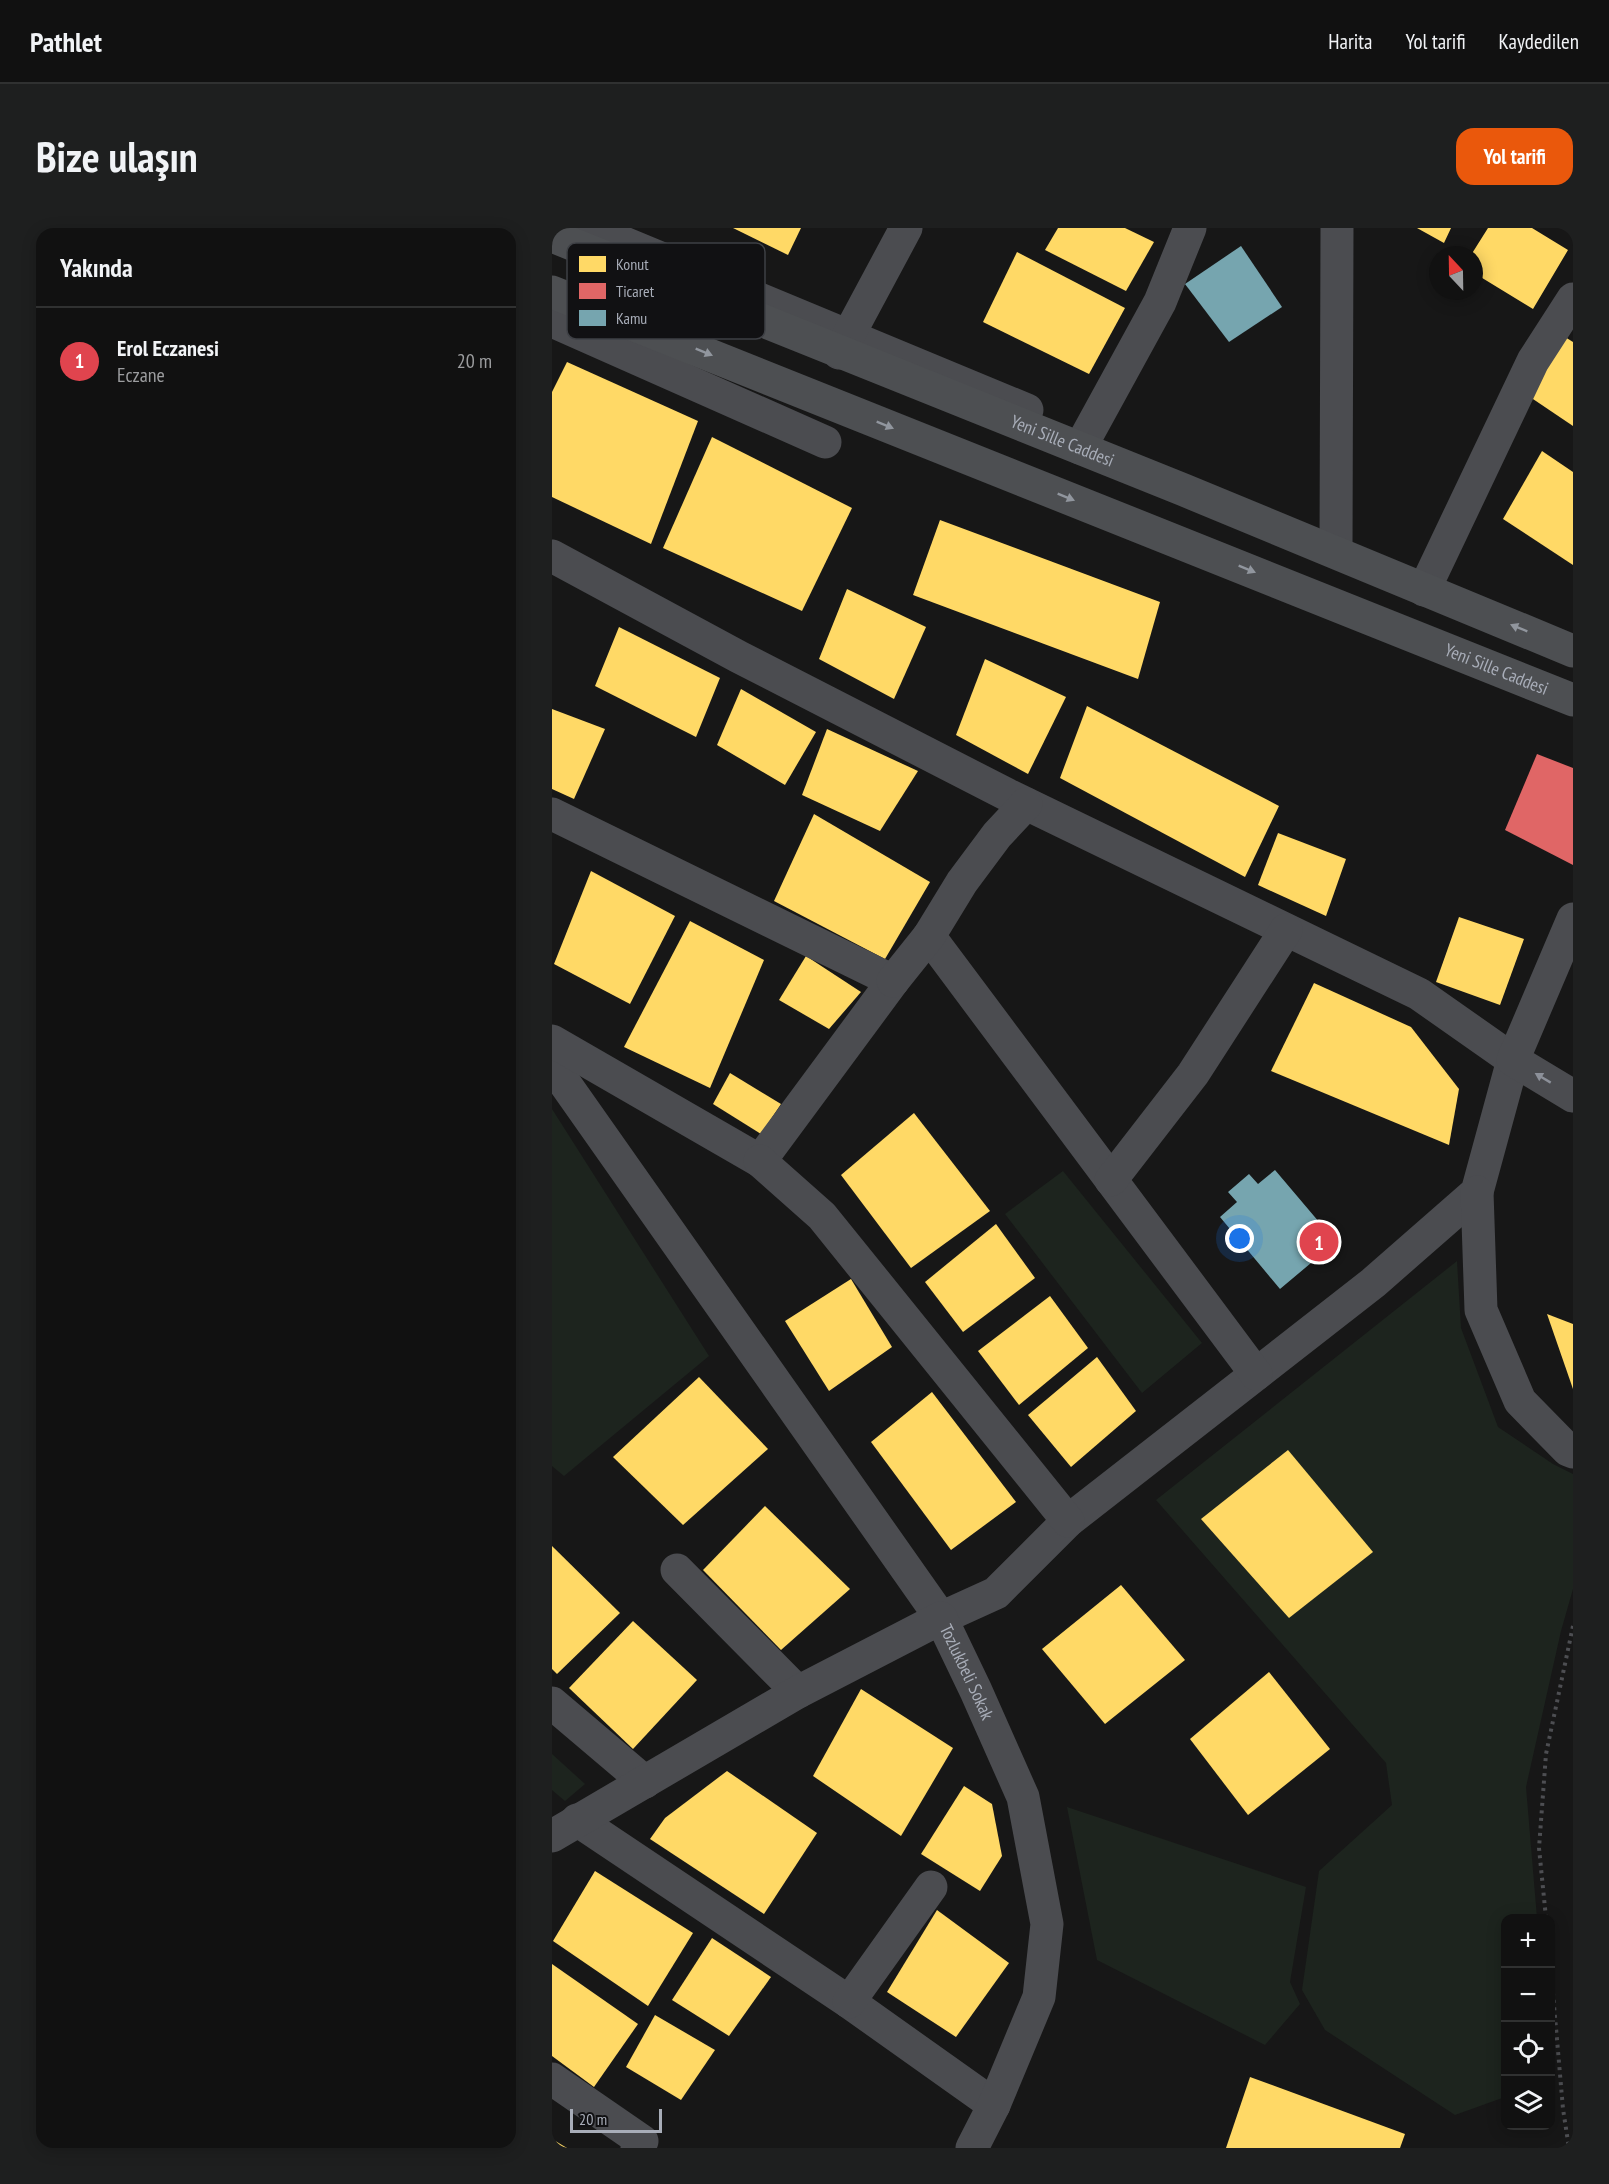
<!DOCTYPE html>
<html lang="tr">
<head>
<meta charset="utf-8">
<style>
  :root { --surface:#111; --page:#1e1f1f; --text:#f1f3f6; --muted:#9c9d9f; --line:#303131; --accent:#ea580c }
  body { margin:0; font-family:"PT Sans Narrow",sans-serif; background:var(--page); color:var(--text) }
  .controls { position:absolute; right:18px; bottom:18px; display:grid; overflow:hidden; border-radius:12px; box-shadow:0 3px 15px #0003 }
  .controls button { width:54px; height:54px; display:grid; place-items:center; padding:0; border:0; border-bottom:2px solid var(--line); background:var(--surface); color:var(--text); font:30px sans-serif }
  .compass { position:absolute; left:877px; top:18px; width:54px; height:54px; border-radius:50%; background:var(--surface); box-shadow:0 3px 15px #0003; rotate:338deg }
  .scale { position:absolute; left:18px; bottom:15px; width:92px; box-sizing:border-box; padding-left:6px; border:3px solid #a8adb8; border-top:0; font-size:16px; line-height:21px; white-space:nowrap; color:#a8adb8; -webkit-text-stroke:4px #111113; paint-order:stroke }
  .you { position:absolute; left:688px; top:1011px; width:21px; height:21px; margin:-15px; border:4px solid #fff; border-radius:50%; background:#1a73e8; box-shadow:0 0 0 9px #1a73e833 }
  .badge { display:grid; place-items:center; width:39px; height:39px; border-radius:50%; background:var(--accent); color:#fff; font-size:20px; font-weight:700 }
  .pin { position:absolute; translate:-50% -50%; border:3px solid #fff; box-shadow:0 2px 6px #0006 }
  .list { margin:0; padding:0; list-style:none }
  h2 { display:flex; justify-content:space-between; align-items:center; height:78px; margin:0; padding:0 24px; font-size:26px }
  h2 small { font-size:20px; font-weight:400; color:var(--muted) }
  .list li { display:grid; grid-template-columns:39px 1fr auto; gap:18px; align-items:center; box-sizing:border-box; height:108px; padding:0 24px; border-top:2px solid var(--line) }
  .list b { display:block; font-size:22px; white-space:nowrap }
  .list p { margin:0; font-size:20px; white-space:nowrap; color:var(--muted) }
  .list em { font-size:20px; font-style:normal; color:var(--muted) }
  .icon { flex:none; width:33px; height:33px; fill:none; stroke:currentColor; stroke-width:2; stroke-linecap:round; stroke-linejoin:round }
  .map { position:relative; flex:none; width:1021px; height:1920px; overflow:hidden; border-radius:18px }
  header { display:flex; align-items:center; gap:36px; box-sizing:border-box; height:84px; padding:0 30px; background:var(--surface); border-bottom:2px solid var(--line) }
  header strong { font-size:28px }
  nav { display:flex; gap:33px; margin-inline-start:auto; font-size:21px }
  .intro { display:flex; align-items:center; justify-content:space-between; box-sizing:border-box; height:144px; padding:0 36px }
  h1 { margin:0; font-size:42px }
  .button { padding:15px 27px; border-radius:18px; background:var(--accent); color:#fff; font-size:21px; font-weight:700 }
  main { display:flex; gap:36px; padding:0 36px }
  aside { flex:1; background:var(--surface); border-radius:18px; box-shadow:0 3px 15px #0003 }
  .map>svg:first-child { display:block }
  .green { fill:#1d241e }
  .homes { fill:#ffd966 }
  .shops { fill:#e06666 }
  .public { fill:#76a5af }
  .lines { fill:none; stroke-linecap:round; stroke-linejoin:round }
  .path { stroke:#4d4e52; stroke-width:4; stroke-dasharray:3 4.5; stroke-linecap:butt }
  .minor { stroke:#4b4c50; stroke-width:33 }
  .major { stroke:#4d4f52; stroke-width:33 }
  .oneway { fill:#91969e }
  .oneway2 { fill:#8c9099 }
  .labels { text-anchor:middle; stroke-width:6; stroke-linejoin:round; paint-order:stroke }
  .street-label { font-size:18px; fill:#a8adb8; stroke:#111113 }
  .key { fill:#111113; stroke:#3e4045; stroke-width:1.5 }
  .key-label { font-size:16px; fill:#a8adb8 }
</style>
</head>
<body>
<header>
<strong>Pathlet</strong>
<nav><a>Harita</a><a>Yol tarifi</a><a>Kaydedilen</a></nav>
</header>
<div class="intro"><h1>Bize ulaşın</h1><a class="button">Yol tarifi</a></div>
<main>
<aside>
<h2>Yakında<small></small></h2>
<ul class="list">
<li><span class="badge" style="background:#e0444e">1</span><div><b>Erol Eczanesi</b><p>Eczane</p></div><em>20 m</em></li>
</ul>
</aside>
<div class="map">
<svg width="1021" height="1920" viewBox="0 0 1021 1920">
  <rect width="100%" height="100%" fill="#171717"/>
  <!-- green -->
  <g class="green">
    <polygon points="0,881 157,1128 12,1248 0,1238"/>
    <polygon points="511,943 650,1115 590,1165 453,986"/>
    <polygon points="905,1033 909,1100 946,1199 1001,1236 1021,1246 1021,1361 1009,1403 974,1559 985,1690 954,1690 953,1869 903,1887 773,1802 750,1762 767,1643 840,1577 834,1535 604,1272"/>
    <polygon points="0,1526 33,1556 13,1573 0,1562"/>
    <polygon points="515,1579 754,1659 738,1754 748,1776 713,1817 545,1732"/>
  </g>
  <!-- homes -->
  <g class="homes">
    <polygon points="181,0 249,0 236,27"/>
    <polygon points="506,0 573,0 602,14 574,63 493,22"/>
    <polygon points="865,0 899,0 892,15"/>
    <polygon points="936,0 980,0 1016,22 981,81 922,45 922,27 919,27"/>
    <polygon points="465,24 573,80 537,146 431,94"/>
    <polygon points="1013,109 1021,114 1021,198 978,169"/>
    <polygon points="15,134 146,193 99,316 0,269 0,164"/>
    <polygon points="160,209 300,280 250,383 111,320"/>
    <polygon points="990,223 1021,244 1021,337 951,291"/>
    <polygon points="388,292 608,374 586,451 361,367"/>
    <polygon points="295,361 374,399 342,471 267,431"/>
    <polygon points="67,399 168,450 144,509 43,458"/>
    <polygon points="433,431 514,469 476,546 404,507"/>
    <polygon points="189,461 264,504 233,557 165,517"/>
    <polygon points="535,478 727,578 693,649 508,550"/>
    <polygon points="0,481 53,501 22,571 0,561"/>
    <polygon points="275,501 366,543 328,603 250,567"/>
    <polygon points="262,586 378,654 333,731 222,673"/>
    <polygon points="726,605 794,631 774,688 706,657"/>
    <polygon points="39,643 123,688 78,776 2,736"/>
    <polygon points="907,689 972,711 948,777 884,754"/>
    <polygon points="138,693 212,732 158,860 72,819"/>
    <polygon points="254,728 309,764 277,801 227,772"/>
    <polygon points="762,755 859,799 907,861 897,917 719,843"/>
    <polygon points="178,845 229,876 209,906 161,876"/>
    <polygon points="362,885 438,983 359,1040 289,947"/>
    <polygon points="444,996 483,1050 411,1104 373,1054"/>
    <polygon points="299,1051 340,1119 277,1163 233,1093"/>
    <polygon points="498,1068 536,1120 467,1177 426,1123"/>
    <polygon points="995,1086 1021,1096 1021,1161"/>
    <polygon points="545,1129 584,1183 519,1239 476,1187"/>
    <polygon points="147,1149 216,1221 131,1297 61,1229"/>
    <polygon points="380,1164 464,1274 399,1322 319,1214"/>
    <polygon points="736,1222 821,1324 737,1390 649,1291"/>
    <polygon points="213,1278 298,1361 229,1422 151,1342"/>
    <polygon points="0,1318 68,1385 5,1446 0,1441"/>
    <polygon points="569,1357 633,1432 553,1496 490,1421"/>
    <polygon points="81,1393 145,1452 81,1521 17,1460"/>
    <polygon points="717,1444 778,1521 696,1587 638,1511"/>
    <polygon points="309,1461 401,1520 349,1608 261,1548"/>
    <polygon points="175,1543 265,1605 212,1686 98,1611 113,1590"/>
    <polygon points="412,1558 440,1576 450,1628 428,1663 369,1626"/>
    <polygon points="43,1643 141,1705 96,1778 1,1713"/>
    <polygon points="385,1682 457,1735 404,1809 335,1764"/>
    <polygon points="160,1710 219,1749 177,1808 120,1772"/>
    <polygon points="0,1736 86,1796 42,1859 0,1828"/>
    <polygon points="103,1787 163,1822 129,1872 74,1839"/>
    <polygon points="698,1849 853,1906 848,1920 674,1920"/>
    <polygon points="0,1911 15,1920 0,1920"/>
  </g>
  <!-- shops -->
  <polygon class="shops" points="985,526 1021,540 1021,637 953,602"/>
  <!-- public -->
  <g class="public">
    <polygon points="689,18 730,79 677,114 633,56"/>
    <polygon points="723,942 784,1014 728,1061 668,989 685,974 676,964 697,946 706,956"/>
  </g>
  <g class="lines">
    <!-- path -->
    <g class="path">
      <polyline points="994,1690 987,1620 994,1526 1021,1398"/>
      <polyline points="999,1742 1011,1881 1017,1920"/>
    </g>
    <!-- minor -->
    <g class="minor">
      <polyline points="36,0 475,182"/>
      <polyline points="0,93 273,214"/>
      <polyline points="287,125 354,0"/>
      <polyline points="528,220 608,74 638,0"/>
      <polyline points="784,324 785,0"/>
      <polyline points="0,328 187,429 456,567 867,766 961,832 925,964 821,1055 516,1293 444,1365 389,1390 0,837"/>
      <polyline points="872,362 981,133 1021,71"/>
      <polyline points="0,586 341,753 208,933 0,813"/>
      <polyline points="1021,691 961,832 1021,868"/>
      <polyline points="377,708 704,1146"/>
      <polyline points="341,753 377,708 410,654 445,607 474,576"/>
      <polyline points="208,933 270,988 516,1293"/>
      <polyline points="559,952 641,846 734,702"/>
      <polyline points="925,964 929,1082 968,1173 1016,1222 1021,1224"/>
      <polyline points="125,1342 246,1464"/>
      <polyline points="0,1475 93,1554"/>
      <polyline points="25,1592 297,1774 442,1877"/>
      <path id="s1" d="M0,1608L246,1464L389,1390L424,1463L471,1569L495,1696L487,1769L442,1877L420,1920"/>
      <polyline points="297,1774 379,1659"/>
      <polyline points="0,1851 90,1913 85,1920"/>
    </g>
    <!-- major -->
    <g class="major">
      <path id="s2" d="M0,8L632,262L1021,423"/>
      <path id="s3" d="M0,64L1021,472"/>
    </g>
  </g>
  <!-- one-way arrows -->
  <defs><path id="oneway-solid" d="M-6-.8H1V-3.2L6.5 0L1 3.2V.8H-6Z" transform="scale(1.5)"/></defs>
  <g class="oneway">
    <use href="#oneway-solid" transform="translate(152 124) rotate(22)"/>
    <use href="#oneway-solid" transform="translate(333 197) rotate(22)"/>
    <use href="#oneway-solid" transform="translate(514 269) rotate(22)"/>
    <use href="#oneway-solid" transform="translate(695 341) rotate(22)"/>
    <use href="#oneway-solid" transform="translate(967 400) rotate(-158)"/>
  </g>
  <use class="oneway2" href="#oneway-solid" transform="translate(991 850) rotate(-149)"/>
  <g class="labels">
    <!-- street labels -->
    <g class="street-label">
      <text dy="6" stroke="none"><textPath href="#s2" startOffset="550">Yeni Sille Caddesi</textPath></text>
      <text dy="6" stroke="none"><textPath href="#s3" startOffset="1017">Yeni Sille Caddesi</textPath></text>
      <text dy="6" stroke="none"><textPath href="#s1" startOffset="506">Tozlukbeli Sokak</textPath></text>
    </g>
  </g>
  <!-- legend -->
  <rect x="15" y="15" width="198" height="96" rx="9" class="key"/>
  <rect x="27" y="28" width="27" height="16" fill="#ffd966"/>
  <rect x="27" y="55" width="27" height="16" fill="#e06666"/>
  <rect x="27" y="82" width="27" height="16" fill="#76a5af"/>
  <g class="key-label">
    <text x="64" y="42">Konut</text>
    <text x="64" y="69">Ticaret</text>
    <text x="64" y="96">Kamu</text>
  </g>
</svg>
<div class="controls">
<button>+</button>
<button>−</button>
<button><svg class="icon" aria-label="locate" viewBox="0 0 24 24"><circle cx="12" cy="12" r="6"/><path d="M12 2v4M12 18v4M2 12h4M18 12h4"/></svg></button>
<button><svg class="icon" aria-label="layers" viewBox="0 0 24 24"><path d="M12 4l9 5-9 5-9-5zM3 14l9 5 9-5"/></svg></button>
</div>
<svg class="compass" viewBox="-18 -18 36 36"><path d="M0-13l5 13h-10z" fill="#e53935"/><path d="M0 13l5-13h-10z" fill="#9c9d9f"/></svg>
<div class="scale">20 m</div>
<div class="you"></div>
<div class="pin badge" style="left:767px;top:1014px;background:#e0444e">1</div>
</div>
</main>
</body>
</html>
